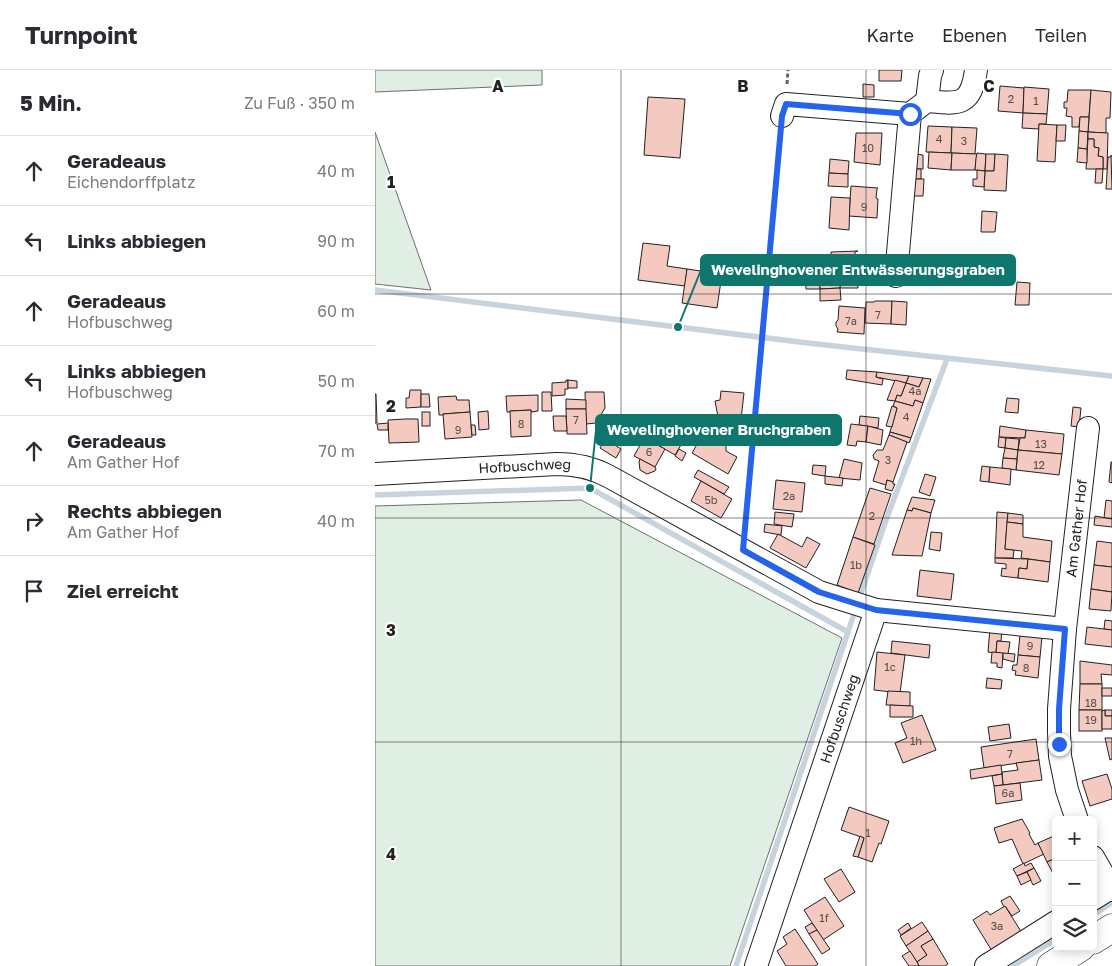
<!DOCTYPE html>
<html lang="de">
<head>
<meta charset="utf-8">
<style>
  :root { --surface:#fff; --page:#f2f2f3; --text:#2b2b33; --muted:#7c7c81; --line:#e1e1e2 }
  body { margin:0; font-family:"Golos Text",sans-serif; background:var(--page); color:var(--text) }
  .controls { position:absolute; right:15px; bottom:15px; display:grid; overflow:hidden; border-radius:8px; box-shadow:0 2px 12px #0003 }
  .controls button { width:45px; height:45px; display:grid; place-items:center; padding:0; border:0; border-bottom:1px solid var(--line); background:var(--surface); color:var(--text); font:25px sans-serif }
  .stop { position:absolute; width:15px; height:15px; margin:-11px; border:4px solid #2563eb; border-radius:50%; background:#fff }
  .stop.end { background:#2563eb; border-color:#fff; box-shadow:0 1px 5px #0008 }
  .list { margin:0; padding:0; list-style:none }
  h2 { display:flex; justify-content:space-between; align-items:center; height:65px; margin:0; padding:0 20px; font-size:21px }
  h2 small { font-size:16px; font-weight:400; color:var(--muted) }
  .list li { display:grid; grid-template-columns:32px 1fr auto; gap:15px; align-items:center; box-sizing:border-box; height:70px; padding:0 20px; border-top:1px solid var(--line) }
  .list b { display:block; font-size:19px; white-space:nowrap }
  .list p { margin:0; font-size:16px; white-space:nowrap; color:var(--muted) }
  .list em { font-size:16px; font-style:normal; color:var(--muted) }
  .icon { flex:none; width:28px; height:28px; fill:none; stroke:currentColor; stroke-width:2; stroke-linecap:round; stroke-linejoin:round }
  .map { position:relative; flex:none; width:737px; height:896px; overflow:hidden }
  header { display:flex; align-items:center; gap:30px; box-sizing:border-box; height:70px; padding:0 25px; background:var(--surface); border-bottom:1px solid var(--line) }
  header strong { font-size:24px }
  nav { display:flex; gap:28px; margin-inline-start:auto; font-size:18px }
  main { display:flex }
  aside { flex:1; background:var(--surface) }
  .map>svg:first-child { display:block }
  .green { fill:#e0efe3; stroke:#6f6f6f }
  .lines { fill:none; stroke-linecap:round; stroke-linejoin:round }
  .stream { stroke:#c7d3dd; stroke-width:5.5 }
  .building { fill:#f3c9c0; stroke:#222 }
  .minor-casing { stroke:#222; stroke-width:24 }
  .major-casing { stroke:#222; stroke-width:29 }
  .path { stroke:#646464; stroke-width:3; stroke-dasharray:4 2.5; stroke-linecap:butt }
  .minor { stroke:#fff; stroke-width:22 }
  .major { stroke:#fff; stroke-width:28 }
  .route { stroke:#2563eb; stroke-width:6 }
  .grid { fill:none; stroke:#222; stroke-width:1; stroke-opacity:0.55 }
  .labels { text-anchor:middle; stroke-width:4; stroke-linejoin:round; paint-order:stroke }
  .number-label { font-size:11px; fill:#564c4a }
  .street-label { font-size:14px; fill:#222; stroke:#fff }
  .grid-label { font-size:16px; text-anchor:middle; font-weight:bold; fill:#222; stroke:#fff; stroke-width:4; stroke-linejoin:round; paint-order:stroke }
  .leader { fill:none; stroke:#0f766e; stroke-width:2 }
  .callout-dot { fill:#0f766e; stroke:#fff; stroke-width:2 }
  .callout { fill:#0f766e; stroke:#0f766e; stroke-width:2 }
  .callout-label { font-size:15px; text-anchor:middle; font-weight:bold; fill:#fff }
</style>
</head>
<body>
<header>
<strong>Turnpoint</strong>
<nav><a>Karte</a><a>Ebenen</a><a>Teilen</a></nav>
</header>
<main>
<aside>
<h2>5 Min.<small>Zu Fuß · 350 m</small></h2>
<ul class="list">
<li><svg class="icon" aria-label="ahead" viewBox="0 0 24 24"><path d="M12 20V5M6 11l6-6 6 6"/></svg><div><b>Geradeaus</b><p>Eichendorffplatz</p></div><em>40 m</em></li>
<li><svg class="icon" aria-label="left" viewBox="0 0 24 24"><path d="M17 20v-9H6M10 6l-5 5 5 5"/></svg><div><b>Links abbiegen</b></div><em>90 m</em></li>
<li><svg class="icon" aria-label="ahead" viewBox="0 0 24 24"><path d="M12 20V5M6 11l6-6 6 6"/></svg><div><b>Geradeaus</b><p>Hofbuschweg</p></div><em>60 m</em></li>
<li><svg class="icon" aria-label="left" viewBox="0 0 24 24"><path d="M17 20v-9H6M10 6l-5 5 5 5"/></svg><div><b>Links abbiegen</b><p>Hofbuschweg</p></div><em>50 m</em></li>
<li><svg class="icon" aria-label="ahead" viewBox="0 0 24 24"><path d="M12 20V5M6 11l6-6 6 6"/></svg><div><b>Geradeaus</b><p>Am Gather Hof</p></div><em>70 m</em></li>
<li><svg class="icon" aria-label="right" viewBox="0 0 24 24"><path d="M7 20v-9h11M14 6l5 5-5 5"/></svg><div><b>Rechts abbiegen</b><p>Am Gather Hof</p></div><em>40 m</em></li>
<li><svg class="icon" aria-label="arrive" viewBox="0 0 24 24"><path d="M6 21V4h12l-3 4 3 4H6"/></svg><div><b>Ziel erreicht</b></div></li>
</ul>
</aside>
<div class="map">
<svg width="737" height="896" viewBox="0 0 737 896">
  <rect width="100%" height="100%" fill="#fff"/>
  <!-- green -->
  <g class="green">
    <polygon points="0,0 167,0 167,15 0,22"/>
    <polygon points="0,62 56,220 0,214"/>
    <polygon points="206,430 467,568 355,896 0,896 0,436"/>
  </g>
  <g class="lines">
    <!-- stream -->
    <g class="stream">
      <polyline points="0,220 441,274 737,306"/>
      <polyline points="0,425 215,418 473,562"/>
      <polyline points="484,529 511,450 572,289"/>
      <polyline points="718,845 735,834"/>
      <polyline points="361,896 481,538"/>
      <polyline points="638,896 681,869"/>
    </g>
  </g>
  <!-- building -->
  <g class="building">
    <polygon points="504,0 527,0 526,11 504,11"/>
    <polygon points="488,14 499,15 499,27 488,27"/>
    <polygon points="625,16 649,18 648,43 623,41"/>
    <polygon points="649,17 674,19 672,44 648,43"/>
    <polygon points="693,20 716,20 714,47 705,47 704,57 697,57 697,47 691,46 692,38 689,38 689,32 692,32"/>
    <polygon points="716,20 736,22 735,48 731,48 731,63 713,62"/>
    <polygon points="273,27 310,29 305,88 269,85"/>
    <polygon points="648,43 672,44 671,54 664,54 664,59 647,58"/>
    <polygon points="705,47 714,47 713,62 704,61"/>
    <polygon points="664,54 682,55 680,92 662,91"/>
    <polygon points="682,55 691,55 690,71 681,71"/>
    <polygon points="553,56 577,57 576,83 551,82"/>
    <polygon points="577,57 602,58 600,84 576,83"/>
    <polygon points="704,61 713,62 712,79 703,78"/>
    <polygon points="713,62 733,63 732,99 728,99 728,87 723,86 724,78 719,77 719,69 713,69"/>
    <polygon points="481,63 507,63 505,95 479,92"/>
    <polygon points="713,69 719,69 719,77 724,78 723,86 728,87 728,99 711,99"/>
    <polygon points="703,78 712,79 712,93 702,92"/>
    <polygon points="554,82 577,83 576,100 553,98"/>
    <polygon points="577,83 602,84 600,100 576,100"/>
    <polygon points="602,83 611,84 610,101 600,100 601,88"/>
    <polygon points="541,84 548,85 548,99 540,99"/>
    <polygon points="611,84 620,84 619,101 610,101"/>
    <polygon points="620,84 633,85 631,121 609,120 610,101 619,101"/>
    <polygon points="736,85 737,119 731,119 733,87 736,87"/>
    <polygon points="455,89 474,91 473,104 454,103"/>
    <polygon points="540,99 546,99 546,109 539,109"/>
    <polygon points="721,99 728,99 727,113 720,113"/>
    <polygon points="602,100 610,101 609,117 598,116 598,109 602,109"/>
    <polygon points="454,103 473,104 473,117 453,116"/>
    <polygon points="539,109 549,109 548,126 538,126"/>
    <polygon points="476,116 503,118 502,119 501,128 503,129 502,148 474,146"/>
    <polygon points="456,127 475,128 474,160 454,158"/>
    <polygon points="607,141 622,142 620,162 606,162"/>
    <polygon points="268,173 295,176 292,196 312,199 310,216 263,210"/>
    <polygon points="483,181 480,182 480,191 482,191 482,206 457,207 456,182"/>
    <polygon points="312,199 347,204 342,238 307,233"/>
    <polygon points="440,204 441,207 445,207 445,219 431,219 430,205"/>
    <polygon points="465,206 482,206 483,218 465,218"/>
    <polygon points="465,206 465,218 445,219 445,207"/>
    <polygon points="642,212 655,213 654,235 640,235"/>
    <polygon points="465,218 466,230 445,231 445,219"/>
    <polygon points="500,231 517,231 516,254 490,253 491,232 499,232"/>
    <polygon points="517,231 532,232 531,255 516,254"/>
    <polygon points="464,236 490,238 489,264 462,262 463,259 461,256 461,252 463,250"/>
    <polygon points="472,300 502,302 501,307 508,309 507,315 471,309"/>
    <polygon points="502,302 534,306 531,313 501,307"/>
    <polygon points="534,306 548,308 544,317 531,313"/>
    <polygon points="548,308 556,309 548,333 540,330 538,336 520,331 522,325 526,326 531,313 544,317"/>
    <polygon points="191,310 193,310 193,319 190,319 190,325 177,326 177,313 191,312"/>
    <polygon points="193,310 202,311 202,318 193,318"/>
    <polygon points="520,310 531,313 526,326 522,325 520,331 512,330"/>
    <polygon points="35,320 46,320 46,337 31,338 31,328 34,328"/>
    <polygon points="346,321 369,323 365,358 342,356 343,347 340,331 345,330"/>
    <polygon points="167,322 176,322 177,341 167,341"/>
    <polygon points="210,322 229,322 230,338 221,353 211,354"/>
    <polygon points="0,324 1,324 2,353 0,353"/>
    <polygon points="46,324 54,324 55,337 46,337"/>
    <polygon points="163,325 163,341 156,342 156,340 135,341 135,342 132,342 131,326"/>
    <polygon points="81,326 82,330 94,330 95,342 68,344 69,345 64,345 63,327"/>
    <polygon points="632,328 644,329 643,343 630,342"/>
    <polygon points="191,329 211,330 211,339 191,339"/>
    <polygon points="540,330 548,333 536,368 515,362 522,338 518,336 520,331 538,336"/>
    <polygon points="517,336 522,338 517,357 511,356"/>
    <polygon points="698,337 706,338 704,357 696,356"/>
    <polygon points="191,339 211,339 212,364 192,364"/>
    <polygon points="156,340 156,366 136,367 135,341"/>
    <polygon points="113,341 114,359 104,360 103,342"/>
    <rect x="47" y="342" width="8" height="14"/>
    <polygon points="95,342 97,367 70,369 68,344"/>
    <polygon points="178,346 191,346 192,361 179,361"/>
    <polygon points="485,346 504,348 503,358 484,355"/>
    <polygon points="30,349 43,349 44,372 14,373 13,350"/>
    <polygon points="13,353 13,360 3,360 2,354"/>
    <polygon points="293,354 312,365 300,385 281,374"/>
    <polygon points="328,354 353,357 351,375 324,360"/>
    <polygon points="476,354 493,356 491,372 482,371 481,376 472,375"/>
    <polygon points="96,355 100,355 101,365 97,365"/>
    <polygon points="493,356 508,360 506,375 491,372"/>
    <polygon points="625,356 651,360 650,368 624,367"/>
    <polygon points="651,360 689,364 687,384 643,380 645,368 650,368"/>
    <polygon points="329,362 351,375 351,381 362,387 353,404 317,383"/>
    <polygon points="515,362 536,368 534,373 514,365"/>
    <polygon points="514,365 532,372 518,412 512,410 511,415 498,411 504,391 499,389 498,385 502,380 508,380"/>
    <polygon points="624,367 631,368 630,378 623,377"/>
    <polygon points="269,368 290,379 280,397 259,386"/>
    <polygon points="631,368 644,369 643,380 630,378"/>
    <polygon points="230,369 246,379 241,388 225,378"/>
    <polygon points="630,378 643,380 642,389 628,388"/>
    <polygon points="304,379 311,383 307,391 300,386"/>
    <polygon points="643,380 687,384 684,405 641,400"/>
    <polygon points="628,388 642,389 641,400 627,398"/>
    <polygon points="265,389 280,397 281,399 280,401 272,404 265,400 264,392"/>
    <polygon points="469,389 487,393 485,410 464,408"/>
    <polygon points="736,392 737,392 737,413 734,412"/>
    <polygon points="438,395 451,396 450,406 437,404"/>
    <polygon points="607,396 615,397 614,412 605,411"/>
    <polygon points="615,397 636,399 635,415 614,412"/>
    <polygon points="323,400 354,417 349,424 319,407"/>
    <polygon points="550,404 561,407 555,426 544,422"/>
    <polygon points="450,406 468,408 467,416 450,414"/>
    <polygon points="401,410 430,413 427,442 398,439"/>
    <polygon points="512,410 518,412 518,414 520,414 517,421 510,419"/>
    <polygon points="326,411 357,429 346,448 316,431"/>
    <polygon points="495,418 516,424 499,474 478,467"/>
    <polygon points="537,427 560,430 556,443 538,438 537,441 532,440"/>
    <polygon points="731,430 737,431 737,449 729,448"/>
    <polygon points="538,438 556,443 547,486 517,485 532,440 537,441"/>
    <polygon points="400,442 419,444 417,457 399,454"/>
    <polygon points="622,442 633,443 630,479 639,480 638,488 620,488"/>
    <polygon points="633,443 648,445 648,454 632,452"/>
    <polygon points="720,446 737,449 737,457 719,455"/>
    <polygon points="632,452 648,454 648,467 677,471 675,492 646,488 647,481 630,479"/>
    <polygon points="390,454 407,456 406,465 389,462"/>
    <polygon points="556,462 567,463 565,481 554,479"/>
    <polygon points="403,464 427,477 432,467 445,474 431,498 395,478"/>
    <polygon points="478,467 500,475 483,523 462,515"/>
    <polygon points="722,471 737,473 737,497 719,495"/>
    <polygon points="620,488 653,489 652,499 644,498 643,508 626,506 627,498 631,499 631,494 620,493"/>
    <polygon points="653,489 675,492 673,512 643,508 644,498 652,499"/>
    <polygon points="719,495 737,497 737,522 716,519"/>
    <polygon points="545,500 579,504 576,530 542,526"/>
    <polygon points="716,519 737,522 736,541 714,539"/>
    <polygon points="730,550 737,551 737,560 729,559"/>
    <polygon points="712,557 737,560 737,577 710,574"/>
    <polygon points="615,558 627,559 626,571 622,571 621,583 613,582"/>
    <polygon points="645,565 667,567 665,587 643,585"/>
    <polygon points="517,571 555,575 554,588 516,583"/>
    <polygon points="622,571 635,572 633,584 621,583"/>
    <polygon points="502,582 530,585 525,623 499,620"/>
    <polygon points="617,582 628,583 627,598 622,597 622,593 616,593"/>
    <polygon points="628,583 640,584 639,592 628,589"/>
    <polygon points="643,585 665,587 663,608 640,605 641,601 637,600 638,595 642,595"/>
    <polygon points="705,591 737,595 737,605 726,604 727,614 705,614"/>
    <polygon points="612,608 627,610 626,619 611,618"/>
    <polygon points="705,614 727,614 727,640 704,640"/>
    <rect x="727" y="618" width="10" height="8"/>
    <polygon points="513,621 535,622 535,636 511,635"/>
    <polygon points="515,635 538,636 538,647 515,647"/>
    <rect x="704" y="640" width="23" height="21"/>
    <rect x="730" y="640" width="7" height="6"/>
    <polygon points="730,640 730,646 737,646 737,659 727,659 727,641"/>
    <polygon points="547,645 561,680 528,693 520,673 532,668 526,653"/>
    <polygon points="634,654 636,668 615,671 613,657"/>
    <polygon points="730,668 737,668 737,689 735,690"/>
    <polygon points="661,669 664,690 609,698 606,677"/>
    <polygon points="664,690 667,710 628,715 627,702 643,700 641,693"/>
    <polygon points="626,695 627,704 596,709 595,700"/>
    <polygon points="627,704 628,715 619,716 617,706"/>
    <polygon points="732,704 737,719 737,729 715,736 707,711"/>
    <polygon points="645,713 647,730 621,734 619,716"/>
    <polygon points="474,737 514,751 506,774 504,773 497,792 483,787 489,768 466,760"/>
    <polygon points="647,749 655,763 654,764 660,775 663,773 669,784 648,794 637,769 624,773 619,758"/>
    <polygon points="681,765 681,788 672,792 663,773"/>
    <polygon points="485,766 489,768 483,787 478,786"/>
    <polygon points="681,788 681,809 672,792"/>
    <polygon points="649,793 650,796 656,793 659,798 642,806 638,799"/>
    <polygon points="659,798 666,811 658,815 652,802"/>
    <polygon points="466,799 480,822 464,832 449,809"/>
    <polygon points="652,802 656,810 646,815 642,806"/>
    <polygon points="635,826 645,841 637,846 630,836 629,837 626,831"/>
    <polygon points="450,827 469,856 448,870 429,840"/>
    <polygon points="630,836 647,863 617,881 598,850 612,841 615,845"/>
    <polygon points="547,852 553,861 531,876 525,866"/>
    <polygon points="437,853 442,860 434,864 430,857"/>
    <polygon points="533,853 536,858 526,865 523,860"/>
    <polygon points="420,859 443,894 440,896 411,896 402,881 412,874 408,867"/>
    <polygon points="442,860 455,879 447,884 434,864"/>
    <polygon points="553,861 558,869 546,876 552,885 542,892 531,876"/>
    <polygon points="558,869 573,894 570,896 544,896 542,892 552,885 546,876"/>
    <polygon points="535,881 542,892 544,896 534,896 527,886"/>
  </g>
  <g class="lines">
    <!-- minor casing -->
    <g class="minor-casing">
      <g id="minor">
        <path d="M552,31C583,34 596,37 601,0"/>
        <polyline points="540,40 552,31 555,6 557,0"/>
        <polyline points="407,46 411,34 535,44"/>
        <polyline points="521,206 535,44"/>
        <path id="s1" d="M0,404L182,394C201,394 216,397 233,406L444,522L501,540L690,559"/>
        <path id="s2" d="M702,750L692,720L685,686L684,662V639L690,559L713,358"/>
        <polyline points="718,787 737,820"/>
        <polyline points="718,829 737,817"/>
        <path id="s3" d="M381,896L501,540"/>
        <polyline points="611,896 681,852"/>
      </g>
    </g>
    <!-- major casing -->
    <g class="major-casing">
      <g id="major">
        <polyline points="718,870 737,858"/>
        <polyline points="676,896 706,877"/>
      </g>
    </g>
    <!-- path -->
    <g class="path">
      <polyline points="412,14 413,0"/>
      <polyline points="370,458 405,66"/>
    </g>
    <!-- minor -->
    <use href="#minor" class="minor"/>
    <!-- major -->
    <use href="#major" class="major"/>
  </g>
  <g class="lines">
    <!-- route -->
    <polyline class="route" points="535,44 411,34 407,46 368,480 444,522 501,540 690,559 684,639 684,674"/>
  </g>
  <!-- grid -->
  <path class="grid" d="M246,0V896M491,0V896M0,224H737M0,448H737M0,672H737"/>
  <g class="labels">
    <!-- number labels -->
    <g class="number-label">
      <text x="636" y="33">2</text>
      <text x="661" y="35">1</text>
      <text x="564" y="73">4</text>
      <text x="589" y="75">3</text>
      <text x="493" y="82">10</text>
      <text x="489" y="141">9</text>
      <text x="503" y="249">7</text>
      <text x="476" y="255">7a</text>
      <text x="540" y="325">4a</text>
      <text x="531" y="351">4</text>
      <text x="201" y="354">7</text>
      <text x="146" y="358">8</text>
      <text x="83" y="364">9</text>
      <text x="666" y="378">13</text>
      <text x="274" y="386">6</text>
      <text x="513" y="394">3</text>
      <text x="664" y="399">12</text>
      <text x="414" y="430">2a</text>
      <text x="336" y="434">5b</text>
      <text x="497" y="450">2</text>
      <text x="481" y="499">1b</text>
      <text x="655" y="580">9</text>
      <text x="515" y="601">1c</text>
      <text x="651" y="602">8</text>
      <text x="716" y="637">18</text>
      <text x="716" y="654">19</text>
      <text x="541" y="675">1h</text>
      <text x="635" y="688">7</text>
      <text x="633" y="727">6a</text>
      <text x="493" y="767">1</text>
      <text x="449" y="852">1f</text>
      <text x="622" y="860">3a</text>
    </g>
    <!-- street labels -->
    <g class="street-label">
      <text dy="5" stroke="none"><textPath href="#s1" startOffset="150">Hofbuschweg</textPath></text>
      <text dy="5" stroke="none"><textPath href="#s2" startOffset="295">Am Gather Hof</textPath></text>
      <text dy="5" stroke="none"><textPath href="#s3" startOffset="261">Hofbuschweg</textPath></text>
    </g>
  </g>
  <g class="grid-label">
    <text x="123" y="22">A</text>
    <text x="368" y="22">B</text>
    <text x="614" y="22">C</text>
    <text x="16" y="118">1</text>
    <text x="16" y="342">2</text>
    <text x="16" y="566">3</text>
    <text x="16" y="790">4</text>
  </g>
  <!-- callouts -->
  <path class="leader" d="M303 257L326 200M215 418L221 360"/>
  <g class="callout-dot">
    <circle cx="303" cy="257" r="5"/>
    <circle cx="215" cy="418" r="5"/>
  </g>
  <g class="callout">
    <rect x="326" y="185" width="314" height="30" rx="5"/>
    <rect x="221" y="345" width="245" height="30" rx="5"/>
  </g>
  <g class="callout-label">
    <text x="483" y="205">Wevelinghovener Entwässerungsgraben</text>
    <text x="344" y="365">Wevelinghovener Bruchgraben</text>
  </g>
</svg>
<div class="controls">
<button>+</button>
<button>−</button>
<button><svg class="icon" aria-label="layers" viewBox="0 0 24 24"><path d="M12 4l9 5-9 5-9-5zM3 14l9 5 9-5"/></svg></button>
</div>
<div class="stop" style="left:535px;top:44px"></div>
<div class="stop end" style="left:684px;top:674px"></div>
</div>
</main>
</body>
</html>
